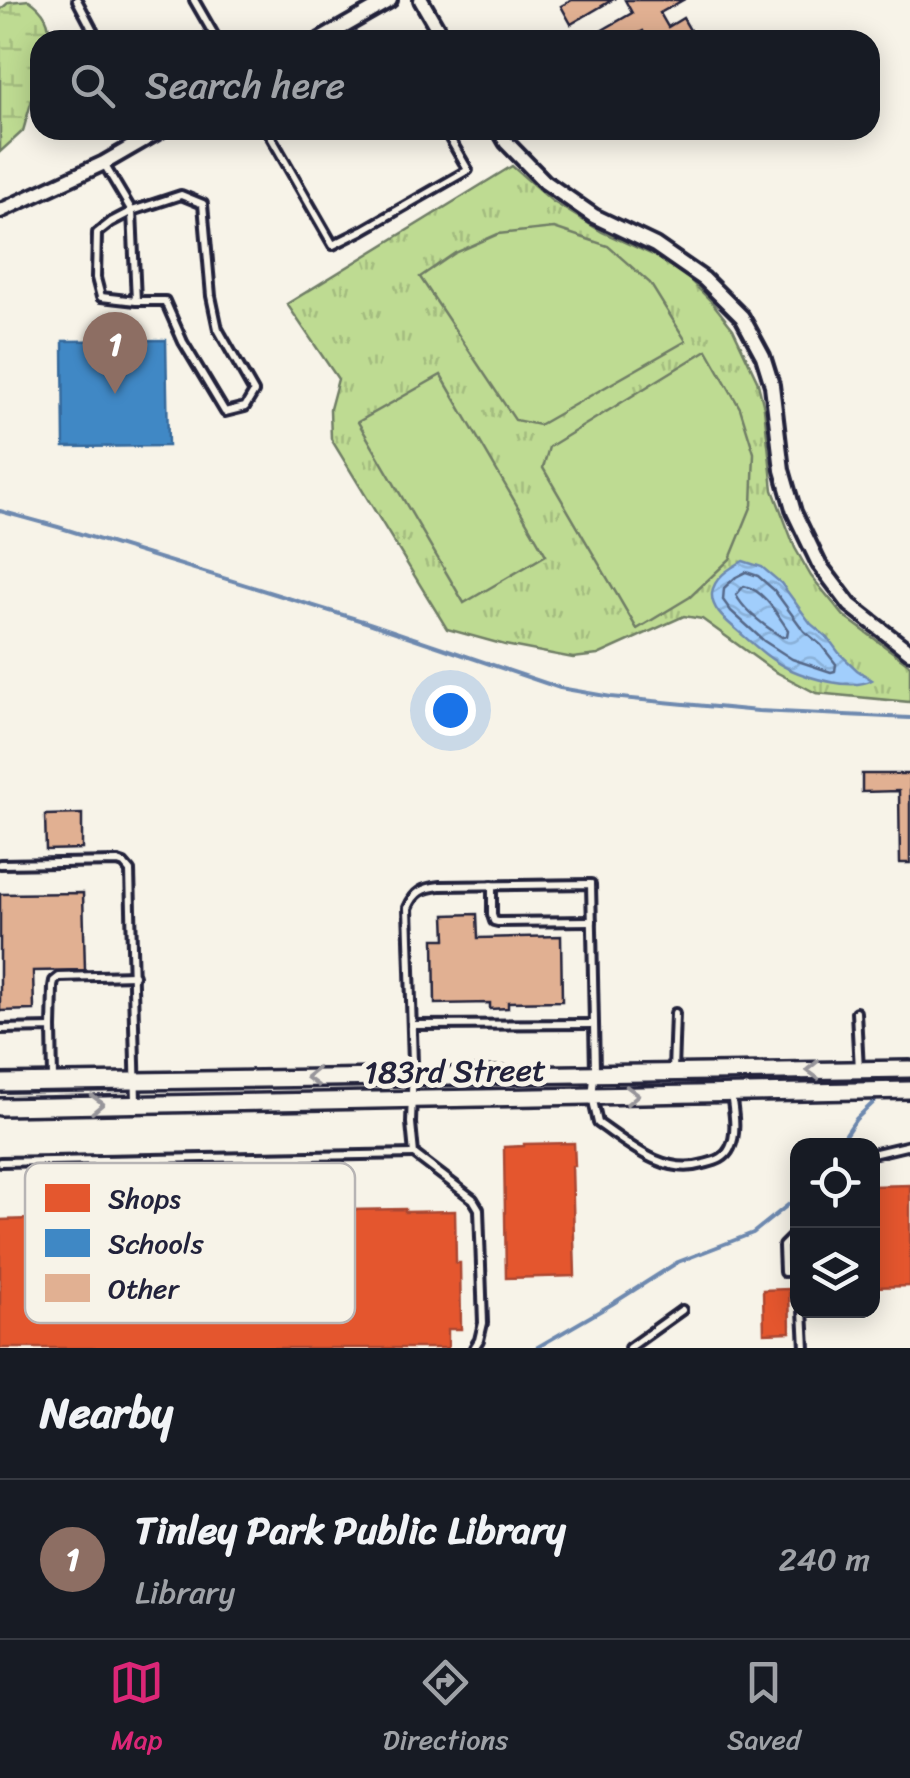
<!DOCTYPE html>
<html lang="en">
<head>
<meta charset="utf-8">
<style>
  :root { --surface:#171b24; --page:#242831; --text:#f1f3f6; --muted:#9ea1a6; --line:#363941; --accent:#db2777 }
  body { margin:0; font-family:Sriracha,sans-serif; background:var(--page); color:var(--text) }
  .controls { position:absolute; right:30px; bottom:30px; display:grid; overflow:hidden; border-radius:20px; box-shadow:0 5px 25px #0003 }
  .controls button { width:90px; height:90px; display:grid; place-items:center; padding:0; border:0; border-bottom:2px solid var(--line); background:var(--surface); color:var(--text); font:50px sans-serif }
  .you { position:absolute; left:450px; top:710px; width:35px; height:35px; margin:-25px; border:8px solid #fff; border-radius:50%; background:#1a73e8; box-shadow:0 0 0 15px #1a73e833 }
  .badge { display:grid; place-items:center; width:65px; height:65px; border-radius:50%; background:var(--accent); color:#fff; font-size:32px; font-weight:700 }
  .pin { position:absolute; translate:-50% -82px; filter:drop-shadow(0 2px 5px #0008) }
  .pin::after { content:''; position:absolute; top:52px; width:35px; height:30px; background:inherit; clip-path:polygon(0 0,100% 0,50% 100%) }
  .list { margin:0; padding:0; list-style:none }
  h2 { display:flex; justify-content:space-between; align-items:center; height:130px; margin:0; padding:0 40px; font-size:42px }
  h2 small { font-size:32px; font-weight:400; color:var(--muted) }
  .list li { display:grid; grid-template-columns:65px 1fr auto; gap:30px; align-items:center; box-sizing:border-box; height:160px; padding:0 40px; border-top:2px solid var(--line) }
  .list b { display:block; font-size:38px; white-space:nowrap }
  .list p { margin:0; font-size:32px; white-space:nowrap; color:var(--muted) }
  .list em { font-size:32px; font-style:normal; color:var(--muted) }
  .icon { flex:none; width:55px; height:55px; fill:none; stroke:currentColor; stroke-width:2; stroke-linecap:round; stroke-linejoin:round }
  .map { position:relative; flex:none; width:910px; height:1348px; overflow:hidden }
  .search { position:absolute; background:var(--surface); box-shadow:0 5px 25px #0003; left:30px; right:30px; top:30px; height:110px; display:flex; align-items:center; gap:25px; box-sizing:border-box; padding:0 35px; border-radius:30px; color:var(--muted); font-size:38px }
  .sheet { height:290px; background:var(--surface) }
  nav { display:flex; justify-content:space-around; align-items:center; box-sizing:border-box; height:140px; border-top:2px solid var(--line); background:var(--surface); font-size:28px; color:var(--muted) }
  nav a { display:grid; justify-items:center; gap:5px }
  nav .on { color:var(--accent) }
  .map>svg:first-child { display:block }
  .wetland { fill:url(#wetland-marsh); stroke:#707e66; stroke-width:2.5 }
  .park { fill:url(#park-tufts); stroke:#707e66; stroke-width:2.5 }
  .pitch { fill:#bedb92; stroke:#707e66; stroke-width:2.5 }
  .water { fill:url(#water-waves); stroke:#6e89af; stroke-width:2.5 }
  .shops { fill:#e4572e; stroke:#aa4732; stroke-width:2.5 }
  .schools { fill:#3f88c5; stroke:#36699c; stroke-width:2.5 }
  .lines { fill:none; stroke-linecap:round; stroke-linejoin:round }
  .shore { stroke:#556788; stroke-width:2.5 }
  .stream { stroke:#6e89af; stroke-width:4 }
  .building { fill:#e1b092; stroke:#22223b; stroke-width:2.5 }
  .service-casing { stroke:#22223b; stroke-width:14 }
  .minor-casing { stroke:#22223b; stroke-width:20 }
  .tertiary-casing { stroke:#22223b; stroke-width:22 }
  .service { stroke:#f7f3e8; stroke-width:6 }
  .minor { stroke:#f7f3e8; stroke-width:12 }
  .tertiary { stroke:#f7f3e8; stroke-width:15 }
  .oneway { stroke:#97959a }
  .labels { text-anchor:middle; stroke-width:10; stroke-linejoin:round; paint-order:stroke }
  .street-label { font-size:32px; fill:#22223b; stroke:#f7f3e8 }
  .key { fill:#f7f3e8; stroke:#b7b4b4; stroke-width:2.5 }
  .key-label { font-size:28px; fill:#22223b }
</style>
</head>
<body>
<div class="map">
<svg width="910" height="1348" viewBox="0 0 910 1348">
  <defs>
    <pattern id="wetland-marsh" width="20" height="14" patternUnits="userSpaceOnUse" patternTransform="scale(2.5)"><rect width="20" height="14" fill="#bedb92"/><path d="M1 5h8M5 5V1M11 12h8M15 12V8" fill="none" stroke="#a3bc7f"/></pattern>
    <pattern id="park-tufts" width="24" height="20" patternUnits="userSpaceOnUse" patternTransform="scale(2.5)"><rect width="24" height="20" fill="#bedb92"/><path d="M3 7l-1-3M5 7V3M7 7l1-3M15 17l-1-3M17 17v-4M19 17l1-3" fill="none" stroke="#a3bc7f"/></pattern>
    <pattern id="water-waves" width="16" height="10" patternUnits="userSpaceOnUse" patternTransform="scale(2.5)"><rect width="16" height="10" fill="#a1cefc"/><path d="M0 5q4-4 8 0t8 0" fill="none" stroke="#8ab1d9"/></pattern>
  </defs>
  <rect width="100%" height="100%" fill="#f7f3e8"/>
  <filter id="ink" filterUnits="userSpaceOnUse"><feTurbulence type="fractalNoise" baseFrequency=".01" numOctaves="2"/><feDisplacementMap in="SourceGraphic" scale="20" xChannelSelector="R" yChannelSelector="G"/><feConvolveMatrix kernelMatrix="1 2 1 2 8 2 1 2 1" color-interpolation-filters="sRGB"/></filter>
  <g filter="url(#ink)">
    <!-- wetland -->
    <path class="wetland" d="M29,0C44,10 51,22 49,40H40V71L23,131L0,152V10L9,2Z"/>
    <!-- park -->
    <polygon class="park" points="512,166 552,201 602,232 660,258 688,278 711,301 733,329 757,380 764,408 773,490 795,548 811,576 844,616 910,665 910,702 816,693 774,671 702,619 684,616 598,655 573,658 505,645 447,629 331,439 330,409 338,379 287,304"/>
    <!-- pitch -->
    <g class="pitch">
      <polygon points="554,228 608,246 650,283 686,341 539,425 515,420 420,277 455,253 498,234"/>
      <polygon points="707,350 740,408 754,453 752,505 730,559 690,597 637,629 543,468 549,447"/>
      <polygon points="441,375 546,555 464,603 358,422"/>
    </g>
    <!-- water -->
    <path class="water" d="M743,561L762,567L781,583L811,624L828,638L839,653L857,670L872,680C852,691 809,678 789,669C770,660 754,645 738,631C728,622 711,610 712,594C713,578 730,568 743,561Z"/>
    <!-- shops -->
    <g class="shops">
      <polygon points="574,1143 575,1166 572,1166 575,1276 506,1278 504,1147 524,1146 524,1144"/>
      <polygon points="910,1185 910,1286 872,1287 872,1186"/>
      <polygon points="405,1209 405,1212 455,1211 456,1263 460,1263 461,1329 448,1329 448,1348 0,1348 0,1220 31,1219 30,1215 146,1213 146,1217 289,1215 289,1211"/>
      <polygon points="789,1289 790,1332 764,1333 763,1290"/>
    </g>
    <!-- schools -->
    <polygon class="schools" points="166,340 168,446 64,447 63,341"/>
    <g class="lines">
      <!-- shore -->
      <g class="shore">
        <polygon points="746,572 758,576 774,590 804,631 821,645 836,664 835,671 831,672 792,659 764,641 731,611 723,600 724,588 736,577"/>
        <path d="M744,586C764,590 777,614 788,630L787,636L782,637C766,627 745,612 736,595Z"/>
      </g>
      <!-- stream -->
      <g class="stream">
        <polyline points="0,511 58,527 369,623 560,688 611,697 758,711 910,718"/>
        <polyline points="838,1146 856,1119 875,1101"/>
        <polyline points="536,1348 612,1304 678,1262 753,1233 798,1197"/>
      </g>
    </g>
    <!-- building -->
    <g class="building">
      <polygon points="572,0 612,0 571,24 561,6"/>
      <polygon points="625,0 683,0 660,13 668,27 683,18 694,37 689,40 648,40 643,31 626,40 585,40 632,13"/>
      <polygon points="862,774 910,774 910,863 900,863 899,791 862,792"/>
      <polygon points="82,814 82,849 46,850 45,815"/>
      <polygon points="83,893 85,970 33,971 34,1010 0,1011 0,894"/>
      <polygon points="477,914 478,938 561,936 562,1001 508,1002 508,1008 490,1009 490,1003 435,1004 434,939 446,939 445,915"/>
    </g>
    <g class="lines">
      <!-- service casing -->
      <g class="service-casing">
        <g id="service">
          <polyline points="77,0 98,40"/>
          <polyline points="194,0 217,40"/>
          <polyline points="267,130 333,245 363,230 468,170 445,130"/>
          <polyline points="104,164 132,211 136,301 165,301 183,342 225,412 245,407 254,392 218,329 211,296 203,204 181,195 132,211 111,222 97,233 96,278 101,297 136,301"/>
          <polyline points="0,864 118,862 124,864 130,871 136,1101"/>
          <polyline points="492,885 492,915 494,921 498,922 592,921"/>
          <polyline points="856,1012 859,1070"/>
          <polyline points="412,1025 594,1024"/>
          <polyline points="52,1028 53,987 54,981 59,977 134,975"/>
          <polyline points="0,1029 52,1028 53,1079"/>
          <polyline points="673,1071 675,1013"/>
          <polyline points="872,1154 910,1145"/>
          <polyline points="0,1162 414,1154"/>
          <polyline points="798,1231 783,1246 784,1272 798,1271"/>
          <polyline points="803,1310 805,1348"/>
          <path d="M474,1348L479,1340L483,1323L479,1209L473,1199L414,1154L411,1123L413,1063L408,908C415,891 423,888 440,886L591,884L595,1070L592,1096L598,1123C630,1145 664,1176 704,1164C715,1161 725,1159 730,1148C738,1132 733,1110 731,1093"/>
          <polyline points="629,1348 682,1310"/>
        </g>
      </g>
      <!-- minor casing -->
      <g class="minor-casing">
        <g id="minor">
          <polyline points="421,0 444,40"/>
          <polyline points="320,40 390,0"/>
          <polyline points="499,130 506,142 545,182 594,216 655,245 704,279 742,317 763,356 772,385 782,470 794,512 819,564 850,605 910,652"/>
          <polyline points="0,211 104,163 161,130"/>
        </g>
      </g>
      <!-- tertiary casing -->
      <g class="tertiary-casing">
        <g id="tertiary">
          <polyline points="0,1083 910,1069"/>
          <polyline points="0,1107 910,1090"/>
        </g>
      </g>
      <!-- service -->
      <use href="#service" class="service"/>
      <!-- minor -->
      <use href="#minor" class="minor"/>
      <!-- tertiary -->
      <use href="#tertiary" class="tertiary"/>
    </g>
    <!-- one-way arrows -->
    <defs><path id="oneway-chevron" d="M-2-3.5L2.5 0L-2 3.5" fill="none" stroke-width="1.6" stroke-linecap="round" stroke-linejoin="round" transform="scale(2.5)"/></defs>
    <g class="oneway">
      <use href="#oneway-chevron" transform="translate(813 1070) rotate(179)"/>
      <use href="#oneway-chevron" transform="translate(313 1077) rotate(179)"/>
      <use href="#oneway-chevron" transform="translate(632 1095) rotate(-2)"/>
      <use href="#oneway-chevron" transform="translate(97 1104) rotate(-2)"/>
    </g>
  </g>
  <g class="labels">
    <!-- street labels -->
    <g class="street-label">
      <text transform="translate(455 1071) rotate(-1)" y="11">183rd Street</text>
    </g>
  </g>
  <!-- legend -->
  <rect x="25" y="1163" width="330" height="160" rx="15" class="key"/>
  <rect x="45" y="1184" width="45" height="28" fill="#e4572e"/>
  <rect x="45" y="1229" width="45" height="28" fill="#3f88c5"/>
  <rect x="45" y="1274" width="45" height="28" fill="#e1b092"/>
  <g class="key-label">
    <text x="108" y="1208">Shops</text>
    <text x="108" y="1253">Schools</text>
    <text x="108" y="1298">Other</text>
  </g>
</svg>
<div class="controls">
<button><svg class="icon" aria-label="locate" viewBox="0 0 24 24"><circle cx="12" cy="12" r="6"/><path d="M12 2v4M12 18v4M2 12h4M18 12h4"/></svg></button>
<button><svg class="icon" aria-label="layers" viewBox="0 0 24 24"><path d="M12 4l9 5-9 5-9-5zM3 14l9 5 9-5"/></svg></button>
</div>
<div class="you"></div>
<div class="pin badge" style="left:115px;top:394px;background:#8d6e63">1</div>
<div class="search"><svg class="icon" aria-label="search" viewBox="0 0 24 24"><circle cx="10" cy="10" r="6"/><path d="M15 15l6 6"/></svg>Search here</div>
</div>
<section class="sheet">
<h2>Nearby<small></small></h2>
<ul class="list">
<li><span class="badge" style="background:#8d6e63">1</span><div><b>Tinley Park Public Library</b><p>Library</p></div><em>240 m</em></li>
</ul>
</section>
<nav>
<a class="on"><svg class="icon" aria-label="map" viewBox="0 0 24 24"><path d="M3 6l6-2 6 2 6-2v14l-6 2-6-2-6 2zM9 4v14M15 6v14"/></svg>Map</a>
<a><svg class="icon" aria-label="directions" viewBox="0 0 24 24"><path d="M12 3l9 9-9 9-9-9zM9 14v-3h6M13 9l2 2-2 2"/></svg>Directions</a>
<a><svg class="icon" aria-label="saved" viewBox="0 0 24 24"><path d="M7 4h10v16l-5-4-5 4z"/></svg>Saved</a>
</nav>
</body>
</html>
